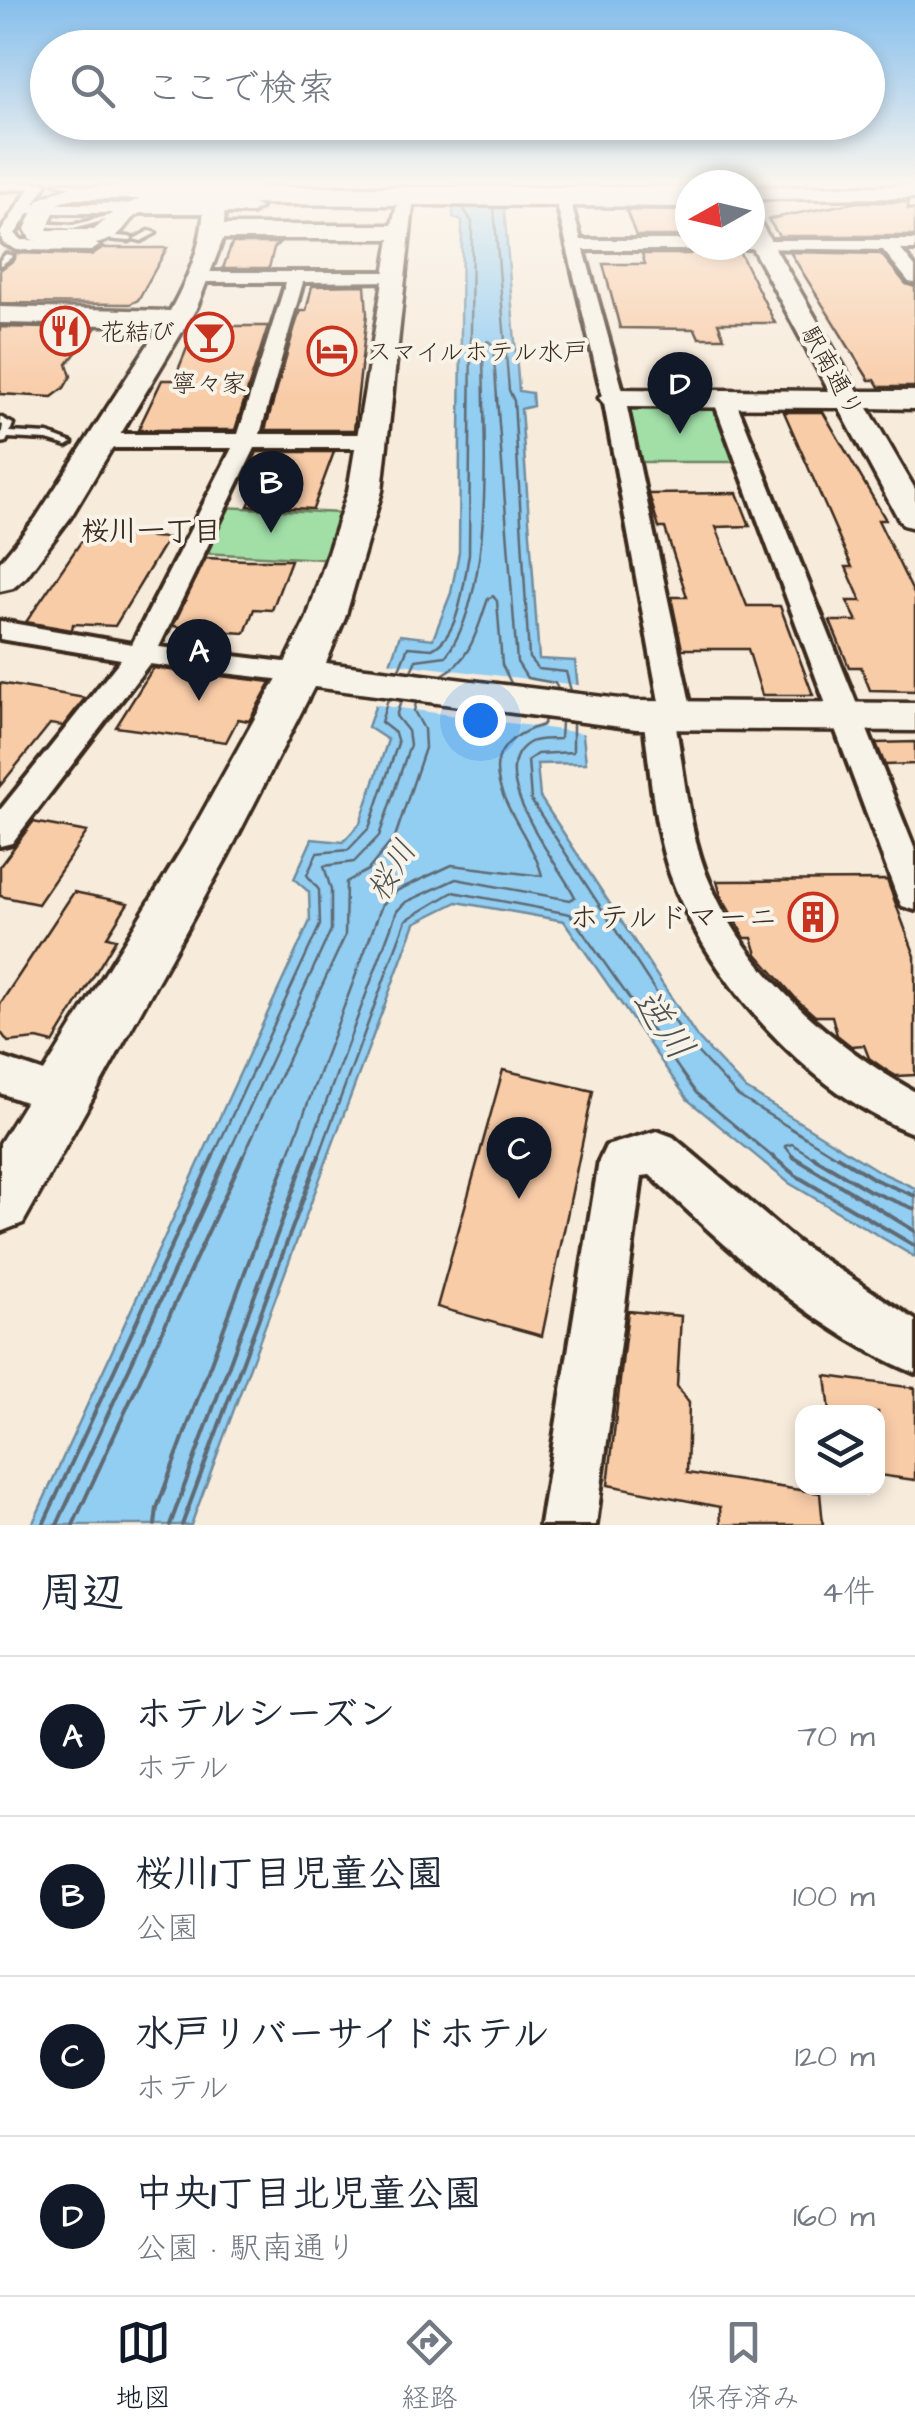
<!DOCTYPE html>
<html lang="ja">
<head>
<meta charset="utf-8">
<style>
  :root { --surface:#fff; --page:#f2f2f3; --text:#1f2937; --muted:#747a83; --line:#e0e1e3; --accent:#111827 }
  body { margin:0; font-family:"Architects Daughter","Klee One",sans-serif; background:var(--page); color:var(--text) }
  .controls { position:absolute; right:30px; bottom:30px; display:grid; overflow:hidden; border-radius:20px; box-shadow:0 5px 15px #0003 }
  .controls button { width:90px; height:90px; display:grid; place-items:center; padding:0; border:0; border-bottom:2px solid var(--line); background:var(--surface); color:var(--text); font:50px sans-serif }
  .compass { position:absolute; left:675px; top:170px; width:90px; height:90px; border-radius:50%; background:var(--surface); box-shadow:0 5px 15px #0003; rotate:262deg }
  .you { position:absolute; left:480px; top:720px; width:35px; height:35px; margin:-25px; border:8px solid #fff; border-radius:50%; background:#1a73e8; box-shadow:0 0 0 15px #1a73e833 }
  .badge { display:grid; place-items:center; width:65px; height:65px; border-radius:50%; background:var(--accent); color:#fff; font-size:32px; font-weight:700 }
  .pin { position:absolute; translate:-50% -82px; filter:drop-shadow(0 2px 5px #0008) }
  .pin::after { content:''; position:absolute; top:52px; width:35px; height:30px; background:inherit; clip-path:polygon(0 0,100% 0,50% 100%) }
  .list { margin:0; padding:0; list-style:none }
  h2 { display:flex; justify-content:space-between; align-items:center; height:130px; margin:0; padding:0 40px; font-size:42px }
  h2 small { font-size:32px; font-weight:400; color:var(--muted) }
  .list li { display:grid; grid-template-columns:65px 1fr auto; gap:30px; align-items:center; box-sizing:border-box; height:160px; padding:0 40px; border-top:2px solid var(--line) }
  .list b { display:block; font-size:38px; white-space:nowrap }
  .list p { margin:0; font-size:32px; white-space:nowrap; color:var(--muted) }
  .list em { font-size:32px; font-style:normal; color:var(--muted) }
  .icon { flex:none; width:55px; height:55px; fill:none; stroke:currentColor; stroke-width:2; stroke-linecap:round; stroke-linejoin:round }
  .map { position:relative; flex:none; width:915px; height:1525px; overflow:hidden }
  .search { position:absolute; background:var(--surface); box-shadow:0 5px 15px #0003; left:30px; right:30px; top:30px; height:110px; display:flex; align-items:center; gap:25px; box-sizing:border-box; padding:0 35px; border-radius:55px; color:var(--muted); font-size:38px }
  .sheet { height:770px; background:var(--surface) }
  nav { display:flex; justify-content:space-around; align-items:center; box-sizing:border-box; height:140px; border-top:2px solid var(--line); background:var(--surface); font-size:28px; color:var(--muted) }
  nav a { display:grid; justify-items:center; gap:5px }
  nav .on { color:var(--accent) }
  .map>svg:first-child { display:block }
  .green { fill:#a1dfa7; stroke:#6e8462; stroke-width:2.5 }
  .water { fill:#92cdf2; stroke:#6f8c9d; stroke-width:2.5 }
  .pier { fill:#f7ebdb }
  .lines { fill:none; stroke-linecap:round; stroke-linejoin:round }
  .shore-far1 { stroke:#5e6b73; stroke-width:2.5 }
  .shore { stroke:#5e6b73; stroke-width:4 }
  .building { fill:#f9cca8; stroke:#3b2a1e; stroke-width:2.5 }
  .lane-casing { stroke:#3b2a1e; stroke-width:7 }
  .street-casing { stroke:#3b2a1e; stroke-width:8 }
  .secondary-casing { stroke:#3b2a1e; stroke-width:7 }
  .lane { fill:#f7f3e8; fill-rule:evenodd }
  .street { fill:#f7f3e8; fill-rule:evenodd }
  .secondary { fill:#f7f3e8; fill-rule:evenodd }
  .labels { text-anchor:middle; stroke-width:8; stroke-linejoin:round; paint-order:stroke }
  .far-poi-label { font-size:25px; fill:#3b2a1e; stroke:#f7f3e8; text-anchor:start }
  .far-street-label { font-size:25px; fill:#3b2a1e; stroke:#f7f3e8 }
  .far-neighbourhood-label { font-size:28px; font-weight:bold; fill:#3b2a1e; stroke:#f7f3e8 }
  .poi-label { font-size:30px; fill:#3b2a1e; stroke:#f7f3e8; text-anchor:end }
  .water-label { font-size:32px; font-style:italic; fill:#515353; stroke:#f7f3e8 }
  .near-water-label { font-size:38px; font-style:italic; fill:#515353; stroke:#f7f3e8 }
</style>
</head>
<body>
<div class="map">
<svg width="915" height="1525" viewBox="0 0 915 1525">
  <rect width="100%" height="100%" fill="#f7ebdb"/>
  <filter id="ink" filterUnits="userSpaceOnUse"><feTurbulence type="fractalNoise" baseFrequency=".01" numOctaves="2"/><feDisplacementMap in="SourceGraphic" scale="20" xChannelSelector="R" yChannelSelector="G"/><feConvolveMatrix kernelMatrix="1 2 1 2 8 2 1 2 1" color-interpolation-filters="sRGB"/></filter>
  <g filter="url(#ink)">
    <!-- green -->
    <g class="green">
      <polygon points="624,405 718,407 738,462 639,462"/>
      <polygon points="222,507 339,513 323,559 200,553"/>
    </g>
    <!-- water -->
    <polygon class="water" points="453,183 502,183 519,391 532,393 533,406 521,409 539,659 575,661 586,763 537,764 540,797 697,1037 746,1089 880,1172 915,1188 915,1257 789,1183 688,1100 564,921 457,902 415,923 191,1525 32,1525 310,921 309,892 294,879 312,839 343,842 360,823 388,740 368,727 400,635 433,639 451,593 459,552 462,221 453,218"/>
    <!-- pier -->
    <polygon class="pier" points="385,662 586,686 589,734 371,704"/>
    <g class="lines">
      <!-- shore-far1 -->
      <g class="shore-far1">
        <polyline points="494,208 509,390 514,401 529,658 538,669 566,672 571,691"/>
        <path d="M399,669L408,647L432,649C460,636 464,581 469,554L472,222L463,208"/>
        <path d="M411,671L416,660L446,656C497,587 483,431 483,346L488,341L493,345L517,662L527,678L555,683L558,689"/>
        <path d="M442,675C472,659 477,629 488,599L493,596L497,601L502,665L511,683"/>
        <polyline points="573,723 573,752 537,754 528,760 531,800 689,1043 738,1096 841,1159"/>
        <polyline points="212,1159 320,925 319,890 307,875 317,853 348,850 369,828 398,743 395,733 381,722 388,699"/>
        <polyline points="226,1159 331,930 331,890 324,866 354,862 379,836 410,745 408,731 396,716 401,701"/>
        <polyline points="242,1159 345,936 346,882 368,870 395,837 425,748 424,729 414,711 416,703"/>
        <path d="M287,1159L382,905L398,890L452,865L542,876C531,826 446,754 543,725L545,720"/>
        <path d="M305,1159L397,911L406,902L456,879L570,900L575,897C560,865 481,771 529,743C537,738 550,740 560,739L561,722"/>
        <polyline points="318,1159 406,920 453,892 570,914 696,1093 775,1159"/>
        <polyline points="795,1159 785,1146 792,1144 816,1159"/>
      </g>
      <!-- shore -->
      <g class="shore">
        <polyline points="772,1156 795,1175 915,1246"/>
        <polyline points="792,1156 915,1231"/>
        <polyline points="812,1156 870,1191 915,1209"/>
        <polyline points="837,1156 876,1180 915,1196"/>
        <polyline points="43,1525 213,1156"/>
        <polyline points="57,1525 227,1156"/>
        <polyline points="73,1525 243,1156"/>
        <polyline points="155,1525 157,1508 288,1156"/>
        <polyline points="170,1525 306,1156"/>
        <polyline points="182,1525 319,1156"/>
      </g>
    </g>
    <!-- building -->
    <g class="building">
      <polygon points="857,202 908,202 908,209 915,209 915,236 779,236 768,219"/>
      <polygon points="626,210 690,211 690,236 636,236"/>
      <polygon points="232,243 279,243 274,248 269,268 223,268"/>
      <polygon points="725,245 736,245 775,323 718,323 724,338 699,338 695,329 620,328 603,264 645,264 642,254 690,254 700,248 725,248"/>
      <polygon points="102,248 167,248 138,300 130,304 0,303 0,270 15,259 15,253 91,255"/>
      <polygon points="790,252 881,254 906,284 915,287 915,387 879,387 875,380 869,380"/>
      <polygon points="365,285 367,314 354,430 265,430 295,326 300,311 306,311 312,286"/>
      <polygon points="196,326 268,326 235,430 138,430 162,380 174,380"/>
      <polygon points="0,327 95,329 67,364 71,376 64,388 52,397 0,394"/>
      <polygon points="784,412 823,412 886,520 878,520 915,596 915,691 870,690 861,667 849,667 830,621 857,621 847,601 861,601 846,567 852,567"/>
      <polygon points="257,452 334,452 313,509 248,506 263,473 248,472"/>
      <polygon points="737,493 750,526 716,527 747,606 780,606 813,695 762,695 748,649 682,649 671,597 687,597 665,528 659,528 649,494"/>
      <polygon points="87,533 168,538 115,626 73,624 72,630 26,622"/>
      <polygon points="206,558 246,560 291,560 272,610 254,609 245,633 179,629 180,627 173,626"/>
      <polygon points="153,668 271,682 249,721 238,719 226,742 116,727"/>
      <polygon points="0,683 85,698 63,726 50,724 0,786"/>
      <polygon points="915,742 915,764 885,765 876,743"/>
      <polygon points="33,822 87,832 38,904 0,896 0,866"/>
      <polygon points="887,880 915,956 915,1075 896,1076 886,1070 869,1058 864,1045 851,1046 837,1035 832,1016 815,1016 798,1001 757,954 752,938 745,938 721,896 717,881"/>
      <polygon points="74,892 128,903 107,937 116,939 53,1043 37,1039 8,1042 0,1031 0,1004"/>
      <polygon points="503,1070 593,1091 542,1336 437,1307"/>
      <polygon points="628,1311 681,1316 677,1386 689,1403 687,1473 820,1493 823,1525 721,1525 720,1507 608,1485"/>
      <polygon points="826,1376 915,1388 915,1480 878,1475 878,1412 830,1412"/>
    </g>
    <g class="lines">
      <!-- lane casing -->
      <g class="lane-casing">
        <g id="lane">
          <polygon points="55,183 69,183 93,189 90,191"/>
          <polygon points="122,212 124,215 73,229 32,225 36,223 73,225"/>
          <polygon points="149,231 156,233 141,241 134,239"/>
          <polygon points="90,234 129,237 133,239 129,241 93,238"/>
          <polygon points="6,254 13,256 0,266 0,260"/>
          <polygon points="0,417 13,424 10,432 48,434 72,443 67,446 47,440 8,438 6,442 0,443 3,425 0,424"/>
        </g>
      </g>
      <!-- street casing -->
      <g class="street-casing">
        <g id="street">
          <polygon points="0,183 47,183 34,204 252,203 260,208 252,213 29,213 15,234 21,240 91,241 99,246 91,251 17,250 3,243 0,233 30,188 0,190"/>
          <polygon points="117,183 257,183 258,185 251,189 124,187"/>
          <path d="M563,196L570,200L581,240H690V245H698L690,250H584L625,398L693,717L688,724L676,727C685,779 689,834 710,883C748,974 831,1044 915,1092V1134C812,1095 711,983 673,882C653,830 651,771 643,717L648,710L660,707L603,398L556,200Z"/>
          <polygon points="750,240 915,240 915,250 901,250 915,267 915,283 909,282 883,250 744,248 742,245 750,245"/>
          <polygon points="396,272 405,277 402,281 303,282 260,434 374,434 385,441 374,448 255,448 159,647 301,664 311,667 316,673 311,679 301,682 149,664 12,843 0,846 0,810 121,659 0,639 0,621 132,644 232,448 98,448 87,441 98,434 238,434 286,282 199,282 190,277 199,272"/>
          <polygon points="724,393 735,399 915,850 915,910 902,906 897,896 713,399"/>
          <polygon points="0,1057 77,1083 83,1096 77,1109 62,1115 0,1093"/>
          <path d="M657,1131L673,1137L797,1242L915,1320V1373C814,1331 728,1249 650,1175L642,1176L596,1525H540L599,1161L606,1146Z"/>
        </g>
      </g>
      <!-- secondary casing -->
      <g class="secondary-casing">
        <g id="secondary">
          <path d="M204,183H224V187H690V207L413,205L382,491L345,618L326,663L636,701L915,703V731L636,729L314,687L228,855L23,1223L0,1232V1143L185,844L280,673L307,618L348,491L390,239H223L197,307L70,518L26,577L13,588L0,591V562L36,518L160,326L0,323V307L170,311C189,276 203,244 204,204C183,204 159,204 140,213C129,218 126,229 117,235C93,252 56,246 30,239L25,229L38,200L68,187H204ZM70,199H140L120,207L94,230H47L57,204ZM225,204L397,205L392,225H224Z"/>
          <polygon points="915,186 915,198 750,199 750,187"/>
          <polygon points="750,218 761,224 858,391 915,391 915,409 868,408 915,489 915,528 903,525 898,518 839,408 614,407 604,404 599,398 604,392 614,389 829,391 750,244"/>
        </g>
      </g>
      <!-- lane -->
      <use href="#lane" class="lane"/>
      <!-- street -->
      <use href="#street" class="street"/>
      <!-- secondary -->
      <use href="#secondary" class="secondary"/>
    </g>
  </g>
  <!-- sky -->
  <linearGradient id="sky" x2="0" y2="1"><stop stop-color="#85beec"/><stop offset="0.46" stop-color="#fbf6ef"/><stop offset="1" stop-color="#fbf6ef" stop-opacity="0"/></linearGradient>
  <rect width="915" height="397" fill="url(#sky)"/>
  <!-- icons -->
  <defs>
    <g id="restaurant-ring" transform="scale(2.5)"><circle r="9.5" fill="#f7f3e8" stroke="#c8321e" stroke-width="1.5"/><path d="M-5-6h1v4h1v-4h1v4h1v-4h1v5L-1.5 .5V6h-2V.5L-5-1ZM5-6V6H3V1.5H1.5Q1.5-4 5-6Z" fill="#c8321e"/></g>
    <g id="bar-ring" transform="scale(2.5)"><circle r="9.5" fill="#f7f3e8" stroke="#c8321e" stroke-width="1.5"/><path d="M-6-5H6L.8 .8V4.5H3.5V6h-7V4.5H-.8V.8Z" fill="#c8321e"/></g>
    <g id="hotel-ring" transform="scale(2.5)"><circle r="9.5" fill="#f7f3e8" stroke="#c8321e" stroke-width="1.5"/><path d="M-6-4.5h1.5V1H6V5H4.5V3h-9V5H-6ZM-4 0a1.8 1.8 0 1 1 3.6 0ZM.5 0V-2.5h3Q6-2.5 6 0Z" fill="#c8321e"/></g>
    <g id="building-ring" transform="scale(2.5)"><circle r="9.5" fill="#f7f3e8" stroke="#c8321e" stroke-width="1.5"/><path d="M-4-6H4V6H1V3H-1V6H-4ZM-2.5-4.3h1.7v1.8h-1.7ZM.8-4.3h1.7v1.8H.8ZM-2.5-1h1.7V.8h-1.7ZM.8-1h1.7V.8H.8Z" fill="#c8321e"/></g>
  </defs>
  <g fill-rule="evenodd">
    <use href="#restaurant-ring" x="65" y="331"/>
    <use href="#bar-ring" x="209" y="337"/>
    <use href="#hotel-ring" x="332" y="351"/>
    <use href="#building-ring" x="813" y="917"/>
  </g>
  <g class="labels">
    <!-- far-poi labels -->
    <g class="far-poi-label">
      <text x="100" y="340">花結び</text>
      <text x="367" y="360">スマイルホテル水戸</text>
      <text x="209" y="392" text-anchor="middle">寧々家</text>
    </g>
    <!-- far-street labels -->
    <g class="far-street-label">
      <text transform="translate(833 371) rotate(61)" y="9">駅南通り</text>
    </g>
    <!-- far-neighbourhood labels -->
    <g class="far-neighbourhood-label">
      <text x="151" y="540">桜川一丁目</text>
    </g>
    <!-- poi labels -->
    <g class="poi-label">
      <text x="778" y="927">ホテルドマーニ</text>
    </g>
    <!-- water labels -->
    <g class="water-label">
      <text transform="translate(391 870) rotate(-59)" y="11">桜川</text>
    </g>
    <!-- near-water labels -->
    <g class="near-water-label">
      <text transform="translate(664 1024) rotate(55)" y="13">逆川</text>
    </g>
  </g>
</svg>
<div class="controls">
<button><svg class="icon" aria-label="layers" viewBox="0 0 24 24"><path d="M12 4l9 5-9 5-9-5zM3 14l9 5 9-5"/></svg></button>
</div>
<svg class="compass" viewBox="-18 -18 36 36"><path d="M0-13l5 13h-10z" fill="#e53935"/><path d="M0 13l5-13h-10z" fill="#747a83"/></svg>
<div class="you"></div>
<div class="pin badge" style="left:199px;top:701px">A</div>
<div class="pin badge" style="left:271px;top:533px">B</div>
<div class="pin badge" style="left:519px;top:1199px">C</div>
<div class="pin badge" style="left:680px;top:434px">D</div>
<div class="search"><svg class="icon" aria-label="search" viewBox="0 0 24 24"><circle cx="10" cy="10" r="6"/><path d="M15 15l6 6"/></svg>ここで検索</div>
</div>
<section class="sheet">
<h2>周辺<small>4件</small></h2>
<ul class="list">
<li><span class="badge">A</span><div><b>ホテルシーズン</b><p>ホテル</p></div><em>70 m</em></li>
<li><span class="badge">B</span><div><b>桜川1丁目児童公園</b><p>公園</p></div><em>100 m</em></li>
<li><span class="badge">C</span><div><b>水戸リバーサイドホテル</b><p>ホテル</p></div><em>120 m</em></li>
<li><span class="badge">D</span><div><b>中央1丁目北児童公園</b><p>公園 · 駅南通り</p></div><em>160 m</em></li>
</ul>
</section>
<nav>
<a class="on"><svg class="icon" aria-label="map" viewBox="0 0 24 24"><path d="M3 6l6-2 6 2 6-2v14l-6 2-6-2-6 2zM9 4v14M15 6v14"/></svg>地図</a>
<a><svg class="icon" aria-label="directions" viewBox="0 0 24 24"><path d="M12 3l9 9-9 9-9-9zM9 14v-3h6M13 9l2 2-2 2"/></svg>経路</a>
<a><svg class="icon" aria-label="saved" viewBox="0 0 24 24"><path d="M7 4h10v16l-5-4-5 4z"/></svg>保存済み</a>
</nav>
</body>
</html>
